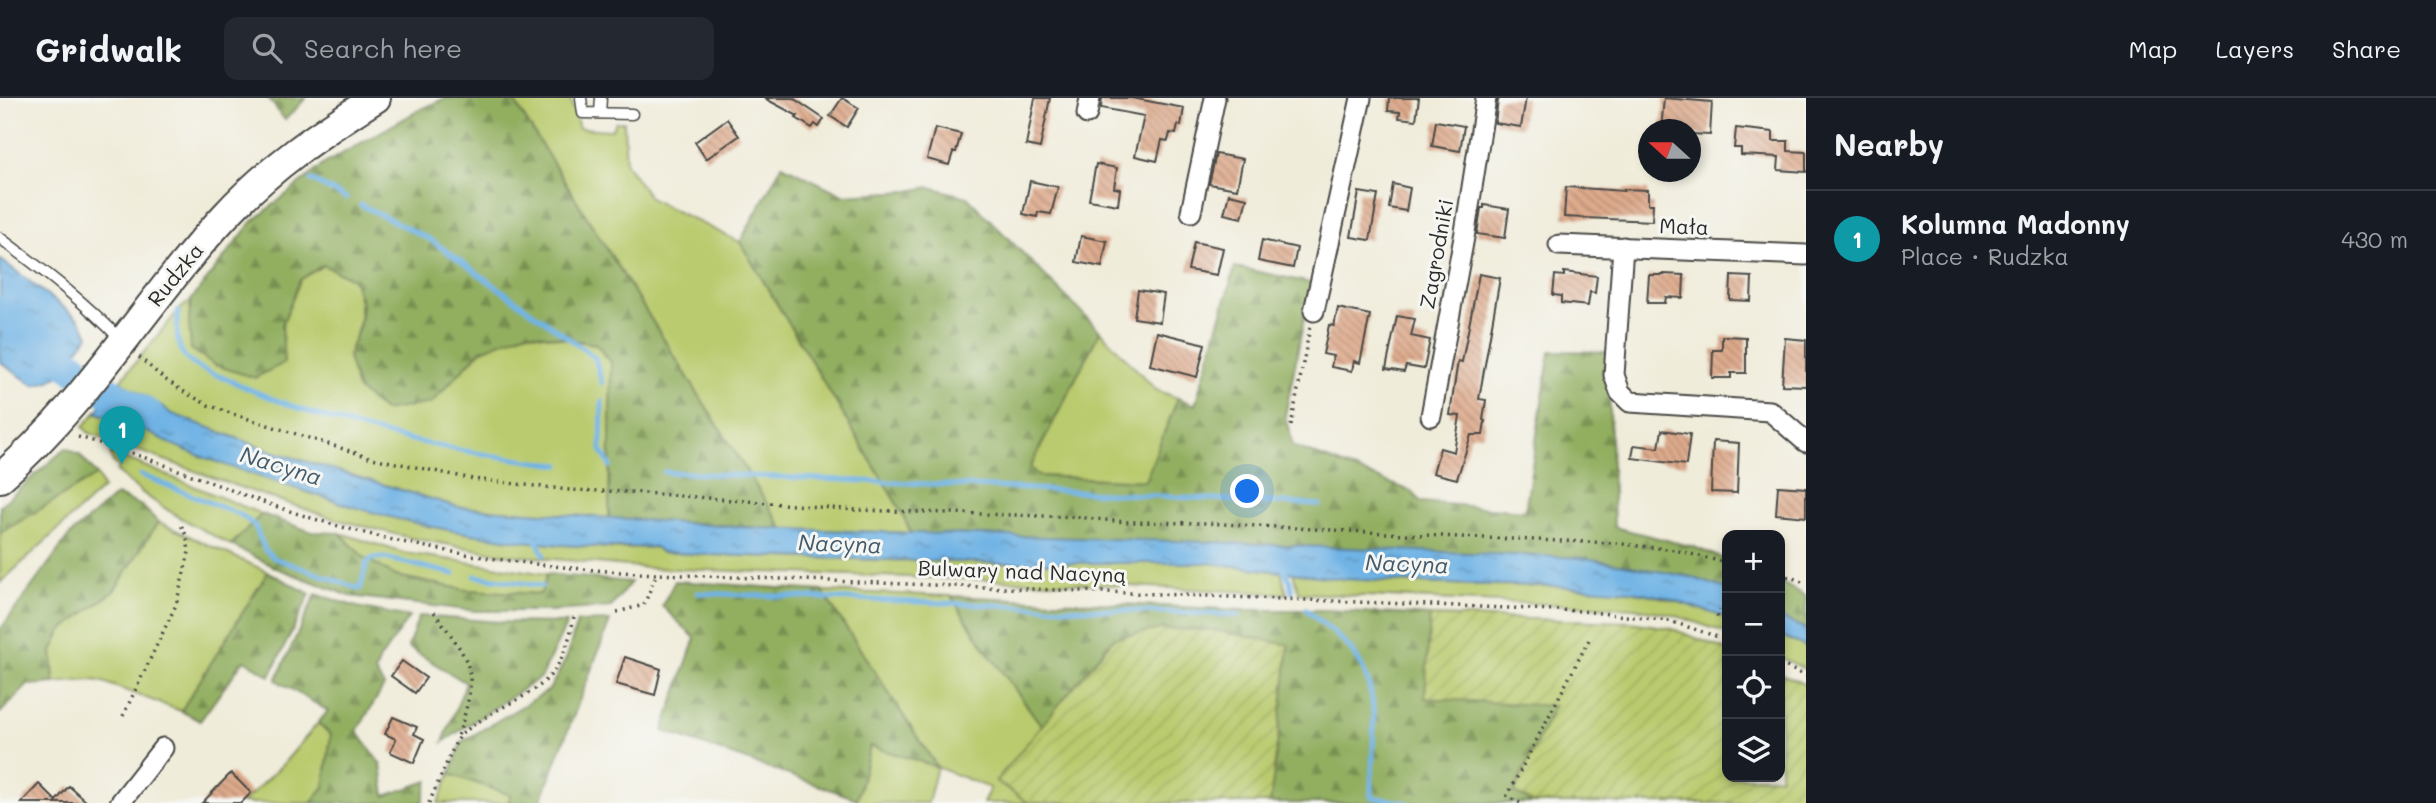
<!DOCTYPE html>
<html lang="en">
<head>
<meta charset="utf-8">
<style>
  :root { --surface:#171b24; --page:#242831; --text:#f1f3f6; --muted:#9ea1a6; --line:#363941; --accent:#c8321e }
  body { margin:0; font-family:Mali,sans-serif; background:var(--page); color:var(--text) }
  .controls { position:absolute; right:21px; bottom:21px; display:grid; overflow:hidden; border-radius:14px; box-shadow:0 4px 10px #0003 }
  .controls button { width:63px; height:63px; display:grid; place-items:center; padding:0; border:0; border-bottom:2px solid var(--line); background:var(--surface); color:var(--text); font:35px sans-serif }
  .compass { position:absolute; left:1638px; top:21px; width:63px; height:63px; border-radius:50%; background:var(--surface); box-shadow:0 4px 10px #0003; rotate:291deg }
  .you { position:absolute; left:1248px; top:394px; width:24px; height:24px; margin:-18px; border:5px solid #fff; border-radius:50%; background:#1a73e8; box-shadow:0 0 0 10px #1a73e833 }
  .badge { display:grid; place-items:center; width:46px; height:46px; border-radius:50%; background:var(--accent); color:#fff; font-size:23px; font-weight:700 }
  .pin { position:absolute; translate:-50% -58px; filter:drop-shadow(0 2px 4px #0008) }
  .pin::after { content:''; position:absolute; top:37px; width:24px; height:21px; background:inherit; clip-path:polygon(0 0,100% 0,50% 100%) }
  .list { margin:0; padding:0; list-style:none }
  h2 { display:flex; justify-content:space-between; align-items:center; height:91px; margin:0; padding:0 28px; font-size:30px }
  h2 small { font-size:23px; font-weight:400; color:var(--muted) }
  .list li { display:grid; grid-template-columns:46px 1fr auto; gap:21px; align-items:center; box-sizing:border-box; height:98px; padding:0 28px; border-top:2px solid var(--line) }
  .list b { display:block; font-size:26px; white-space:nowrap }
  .list p { margin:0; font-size:23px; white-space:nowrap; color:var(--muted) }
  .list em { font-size:23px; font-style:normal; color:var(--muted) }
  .icon { flex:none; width:38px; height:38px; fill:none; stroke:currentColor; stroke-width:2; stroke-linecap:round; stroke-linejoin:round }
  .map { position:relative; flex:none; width:1806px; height:705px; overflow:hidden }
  header { display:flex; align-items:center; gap:42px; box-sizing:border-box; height:98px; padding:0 35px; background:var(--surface); border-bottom:2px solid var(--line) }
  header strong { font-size:33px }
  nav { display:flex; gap:38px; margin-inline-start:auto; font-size:24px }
  .search { width:490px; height:63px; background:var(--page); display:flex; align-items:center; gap:18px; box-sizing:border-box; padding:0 24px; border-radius:14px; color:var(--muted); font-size:26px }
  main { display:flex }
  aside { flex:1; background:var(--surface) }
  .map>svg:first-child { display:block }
  .grass { fill:#b9cb6e; stroke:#727b4c; stroke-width:2 }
  .forest { fill:url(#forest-firs); stroke:#5e6d46; stroke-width:2 }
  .garden { fill:url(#garden-furrows); stroke:#727b4c; stroke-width:2 }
  .water { fill:url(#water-ripples); stroke:#4e6f88; stroke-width:2 }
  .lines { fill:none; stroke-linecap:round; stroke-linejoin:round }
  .stream { stroke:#70b3e5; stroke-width:5 }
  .river { stroke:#70b3e5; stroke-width:32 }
  .building { fill:url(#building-back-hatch) }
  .service-casing { stroke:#494845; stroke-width:13 }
  .minor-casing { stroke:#494845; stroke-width:23 }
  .secondary-casing { stroke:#494845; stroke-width:32 }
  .path { stroke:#494845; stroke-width:3.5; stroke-dasharray:2 5; stroke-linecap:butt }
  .service { stroke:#fff; stroke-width:10 }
  .minor { stroke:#fff; stroke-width:19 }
  .secondary { stroke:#fff; stroke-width:28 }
  .labels { text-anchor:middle; stroke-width:6; stroke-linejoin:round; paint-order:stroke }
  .street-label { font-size:21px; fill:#2b2b2b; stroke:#f6f6f2 }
  .water-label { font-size:23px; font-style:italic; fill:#435b6c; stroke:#f6f6f2 }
</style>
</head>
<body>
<header>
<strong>Gridwalk</strong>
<div class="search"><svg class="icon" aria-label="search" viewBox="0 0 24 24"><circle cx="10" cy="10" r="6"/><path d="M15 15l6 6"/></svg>Search here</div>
<nav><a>Map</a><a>Layers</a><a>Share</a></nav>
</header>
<main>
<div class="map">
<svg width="1806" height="705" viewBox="0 0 1806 705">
  <defs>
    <pattern id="forest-firs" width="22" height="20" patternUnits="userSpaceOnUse" patternTransform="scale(1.75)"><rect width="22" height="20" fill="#92af61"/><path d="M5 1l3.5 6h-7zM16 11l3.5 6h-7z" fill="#778f50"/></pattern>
    <pattern id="garden-furrows" width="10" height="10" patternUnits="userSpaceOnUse" patternTransform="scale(1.75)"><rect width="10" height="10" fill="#b9cb6e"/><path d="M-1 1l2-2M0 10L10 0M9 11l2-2" fill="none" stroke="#9fae5f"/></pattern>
    <pattern id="water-ripples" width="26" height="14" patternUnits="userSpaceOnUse" patternTransform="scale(1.75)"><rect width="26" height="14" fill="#70b3e5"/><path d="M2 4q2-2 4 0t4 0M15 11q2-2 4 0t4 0" fill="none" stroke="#5c92ba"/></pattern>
    <pattern id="building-back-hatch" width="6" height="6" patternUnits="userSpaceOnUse" patternTransform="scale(1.75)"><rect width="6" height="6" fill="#deaa8c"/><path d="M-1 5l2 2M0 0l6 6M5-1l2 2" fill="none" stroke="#b48b73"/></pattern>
  </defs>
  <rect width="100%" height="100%" fill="#f6f6f2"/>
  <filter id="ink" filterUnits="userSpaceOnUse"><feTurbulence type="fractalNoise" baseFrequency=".0143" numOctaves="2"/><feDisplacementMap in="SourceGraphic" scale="14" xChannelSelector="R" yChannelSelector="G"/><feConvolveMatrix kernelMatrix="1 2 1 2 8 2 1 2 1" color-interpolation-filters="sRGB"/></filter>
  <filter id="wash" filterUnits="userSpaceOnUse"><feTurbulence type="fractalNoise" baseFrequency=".00686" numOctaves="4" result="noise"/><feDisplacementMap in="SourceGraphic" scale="28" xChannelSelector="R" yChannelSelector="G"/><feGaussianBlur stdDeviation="1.57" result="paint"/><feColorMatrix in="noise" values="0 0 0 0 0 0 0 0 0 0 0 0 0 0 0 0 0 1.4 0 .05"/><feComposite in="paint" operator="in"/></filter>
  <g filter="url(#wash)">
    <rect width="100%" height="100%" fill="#f0ecda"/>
    <!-- grass -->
    <g class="grass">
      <polygon points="512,0 570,0 579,30 611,32 616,24 624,24 626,66 651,101 740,144 901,413 911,435 783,431"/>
      <path d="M323,167L354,181C365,216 361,225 348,259L431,305L481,252L527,234L596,246L611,264L609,420L458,409L268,352L169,315L165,310L120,283L178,213L191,202L189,225L283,265L282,227L300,182Z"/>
      <polygon points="1100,233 1156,292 1178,300 1145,383 1038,378 1030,370"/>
      <polygon points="96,314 108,319 119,317 135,328 294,389 428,428 581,448 621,451 655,449 661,454 710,457 1000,465 1210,465 1281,474 1287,496 1051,484 648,470 502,456 411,440 335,421 245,391 89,335 83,329"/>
      <path d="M110,354L262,416L231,447C191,426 149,405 117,373L119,369L112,363Z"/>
      <polygon points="97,377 103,390 0,485 0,435"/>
      <polygon points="158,424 268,474 181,613 103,584 93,582 54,585 52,554 61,533 114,493"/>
      <polygon points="340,435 404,455 547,476 541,496 466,492 396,478 362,458"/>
      <path d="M1293,475C1357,483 1421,486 1485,487C1534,488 1586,486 1635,494C1667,499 1697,510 1727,520V535L1671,516L1634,510L1299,495Z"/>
      <polygon points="822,493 951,498 986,552 1042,628 996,683 1029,705 983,705 990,690 937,669 928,705 856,705 870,648 936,668"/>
      <polygon points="1780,537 1806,549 1806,572 1780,559"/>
      <polygon points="318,625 331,637 324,689 311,705 242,705 284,665"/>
      <polygon points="450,676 511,697 508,705 438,705"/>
    </g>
    <!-- forest -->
    <g class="forest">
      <polygon points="268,0 306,0 285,22"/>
      <polygon points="446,0 512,0 783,431 609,420 611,264 596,246 527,234 481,252 431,305 384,313 357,291 348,258 360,227 362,205 353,181 323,167 300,182 282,227 284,265 255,280 215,267 191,251 189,225 191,202 251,125 324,66 423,10"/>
      <polygon points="782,67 843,97 909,93 930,89 967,99 1100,233 1030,369 1038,378 1145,383 1178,300 1195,307 1235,169 1311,185 1285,318 1293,348 1411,393 1421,404 1525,413 1550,253 1608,254 1614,429 1694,449 1727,462 1727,491 1691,479 1585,460 911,435 901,413 740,144"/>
      <polygon points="66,350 80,357 97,377 0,435 0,408"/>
      <polygon points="116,397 142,408 158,424 114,493 61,533 52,554 54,585 28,587 0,615 0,532 69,438"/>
      <polygon points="262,416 312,434 340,435 362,458 396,478 466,492 541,496 547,476 631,484 611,509 551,513 476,513 350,498 279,471 231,447"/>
      <polygon points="268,474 310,496 270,578 244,562 200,623 181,613"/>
      <polygon points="675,483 822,493 937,669 870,648 857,701 663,633 695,540 662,508"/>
      <polygon points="1780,484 1806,498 1806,531 1780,520"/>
      <polygon points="316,496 357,509 409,519 380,561 375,574 384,588 357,633 381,667 385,698 428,683 422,705 311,705 324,689 331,637 318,625 328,613 276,582"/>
      <polygon points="951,498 1243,512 1325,512 1430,518 1425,600 1554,607 1514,694 1534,705 1270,705 1289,548 1248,540 1114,540 1042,628 986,552"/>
      <polygon points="419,518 501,524 567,525 541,579 443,644 466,585 408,549"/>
      <polygon points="610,523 540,705 508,705 511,697 450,676 462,644 549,592 566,561 577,524"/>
    </g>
    <!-- garden -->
    <g class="garden">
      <polygon points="1430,518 1630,524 1670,530 1727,552 1727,679 1780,679 1780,575 1806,587 1806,705 1534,705 1514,695 1554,608 1425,600"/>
      <polygon points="1162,531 1214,532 1289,547 1270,705 1029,705 996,683 1114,540"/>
    </g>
    <!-- water -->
    <g class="water">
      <polygon points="0,161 79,221 89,237 57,278 50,283 33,287 0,264"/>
      <path d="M120,283L165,310L170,315L268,352L458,409L754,430L1209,444L1585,460L1691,479L1727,491V520L1664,499L1631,493L1554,488L1440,486L1343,481L1209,465H1000L710,457L661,454L655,449C580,452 502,443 428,428C375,417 322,399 270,382C218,365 164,348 119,317L108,319L96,314Z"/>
      <polygon points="1780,520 1806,531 1806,549 1780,537"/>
    </g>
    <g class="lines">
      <!-- stream -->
      <g class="stream">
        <polyline points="311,82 346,100"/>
        <polyline points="361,107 431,142 574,244 595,260 602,285"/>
        <path d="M178,213C177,229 175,247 186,260C196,271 215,276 229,282C333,331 447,353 560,367"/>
        <polyline points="602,303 601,352 610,368"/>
        <polyline points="664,374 995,389 1320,407"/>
        <polyline points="141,377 241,417 255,428 265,452 274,460 360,491 367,465 373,460 385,460 454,476"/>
        <polyline points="534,438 544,457"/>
        <polyline points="1282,468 1290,483 1292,494"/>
        <polyline points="475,478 542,488"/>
        <polyline points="698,495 1239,517"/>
        <path d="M1306,511C1320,525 1337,535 1350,551C1385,591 1371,651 1371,699L1407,705"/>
      </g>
      <!-- river -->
      <path class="river" d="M0,213C48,249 95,290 148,317"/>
    </g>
    <g id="blocks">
      <!-- building -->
      <g class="building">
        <polygon points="764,0 793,0 824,21 819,29 815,26 812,30 796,20 798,18"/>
        <polygon points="842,0 859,10 847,29 830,18"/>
        <polygon points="1035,0 1050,0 1040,50 1026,47"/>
        <polygon points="1102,0 1132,0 1184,10 1181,28 1178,27 1176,36 1170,35 1168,43 1162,42 1157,63 1135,58 1144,18 1101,10"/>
        <polygon points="1389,0 1419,0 1416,22 1399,20 1400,14 1388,13"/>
        <polygon points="1501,0 1526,0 1521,29 1495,25 1498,2"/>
        <polygon points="1664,0 1712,4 1710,37 1690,36 1690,32 1661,32"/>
        <polygon points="727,21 739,38 706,61 695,44"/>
        <polygon points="1436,23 1464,28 1460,53 1432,48"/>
        <polygon points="935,30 961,36 956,54 953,54 949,67 927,61"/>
        <polygon points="1736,30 1773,34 1773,43 1788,43 1788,53 1806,54 1806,74 1778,72 1779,59 1741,57 1741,50 1734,50"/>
        <polygon points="1216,56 1243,61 1237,91 1209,86"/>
        <polygon points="1096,66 1117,70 1114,90 1120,91 1118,107 1089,102"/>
        <polygon points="1030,83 1058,89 1051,116 1038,114 1037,119 1023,116"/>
        <polygon points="1393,86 1410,90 1406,113 1389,110"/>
        <polygon points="1566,89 1624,93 1624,91 1648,92 1648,106 1653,106 1652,123 1564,119"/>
        <polygon points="1359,94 1378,97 1370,142 1351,139"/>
        <polygon points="1229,96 1247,100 1242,120 1224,116"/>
        <polygon points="1484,107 1509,111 1505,140 1477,136 1481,110 1484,110"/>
        <polygon points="1081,138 1107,143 1102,169 1076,164"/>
        <polygon points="1262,142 1297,150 1293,170 1258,163"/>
        <polygon points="1194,144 1223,150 1217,177 1188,172"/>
        <polygon points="1564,174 1597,178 1595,195 1590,194 1588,208 1561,205 1561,198 1553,197 1555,177 1564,178"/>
        <polygon points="1479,176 1500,180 1479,301 1486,302 1483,322 1485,323 1483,337 1471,337 1457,381 1433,375 1440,350 1454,354 1460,318 1450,317 1454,289 1458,263 1462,264"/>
        <polygon points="1664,176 1684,177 1683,200 1666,199 1665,205 1647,205 1649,177 1664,177"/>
        <polygon points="1731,178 1752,179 1751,203 1730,202"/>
        <polygon points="1138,192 1164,196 1160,224 1134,220"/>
        <polygon points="1338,210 1370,217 1360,265 1354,263 1352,273 1331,269 1333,258 1323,256 1329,227 1334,228"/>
        <polygon points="1397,218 1415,221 1411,238 1430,242 1424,271 1406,268 1404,274 1386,271"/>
        <polygon points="1157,234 1205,246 1197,279 1150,267"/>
        <polygon points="1722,238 1746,239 1746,275 1731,275 1731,280 1712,280 1713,252 1722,252"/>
        <polygon points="1785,240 1806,242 1806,288 1782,287"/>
        <polygon points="1662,332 1690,336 1686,367 1632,360 1634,347 1659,350"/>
        <polygon points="1713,343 1739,345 1737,395 1711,394"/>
        <polygon points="1778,388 1806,390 1806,419 1776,416"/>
        <polygon points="625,559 661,571 655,597 616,586"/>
        <polygon points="402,563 426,580 415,595 391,578"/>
        <polygon points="393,619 417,629 414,636 424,641 414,665 390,654 396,641 385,636"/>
        <polygon points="231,675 251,695 241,705 202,705"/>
        <polygon points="39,686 56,703 69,688 88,705 21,705"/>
      </g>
    </g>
  </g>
  <g filter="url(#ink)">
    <use href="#blocks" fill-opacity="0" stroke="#494845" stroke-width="2"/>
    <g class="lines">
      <!-- service casing -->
      <g class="service-casing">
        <g id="service">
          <polyline points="581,0 583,15 632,16"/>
          <polyline points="600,15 601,0"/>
          <path d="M0,140C43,172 85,204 122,243"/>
        </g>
      </g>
      <!-- minor casing -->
      <g class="minor-casing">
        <g id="minor">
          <polyline points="1087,16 1090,0"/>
          <polyline points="1191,114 1215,0"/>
          <polyline points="1559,147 1806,157"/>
          <polyline points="1623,149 1614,277 1620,294 1630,304 1770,313 1806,344"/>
          <polyline points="1314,213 1361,0"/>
          <polyline points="1431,318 1465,134 1486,0"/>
          <polyline points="120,705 163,650"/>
        </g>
      </g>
      <!-- secondary casing -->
      <g class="secondary-casing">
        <path id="secondary" d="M0,380C88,304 147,202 225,118C269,70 322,34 376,0"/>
      </g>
      <!-- path -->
      <g class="path">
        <polyline points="139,259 163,280 186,295 208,307 233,316 372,360 473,381 570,392 633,394 856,412 1076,419 1126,424 1204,425 1459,439 1613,445 1675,452 1727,465"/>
        <polyline points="1291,328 1310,229"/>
        <path d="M78,339C155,359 228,394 305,418C419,454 537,470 656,476L1582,513L1670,523L1727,542"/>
        <polyline points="1780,478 1791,479 1806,486"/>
        <path d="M434,514C474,568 479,573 458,638"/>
        <polyline points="617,514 644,507 656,477"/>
        <polyline points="1717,519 1720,512"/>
        <polyline points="1780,566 1806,578"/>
        <polyline points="123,618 176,507 189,454 187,439 181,427"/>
        <path d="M429,705L456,644L462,636C517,590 559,605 574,518"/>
        <polyline points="1520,705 1507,698 1591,538"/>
      </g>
      <!-- service -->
      <use href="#service" class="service"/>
      <!-- minor -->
      <use href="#minor" class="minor"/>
      <!-- secondary -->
      <use href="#secondary" class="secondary"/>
    </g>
  </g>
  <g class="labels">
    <!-- street labels -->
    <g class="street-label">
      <text transform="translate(1684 129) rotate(2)" y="7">Mała</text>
      <text transform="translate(1437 156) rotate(-80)" y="7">Zagrodniki</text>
      <text transform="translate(176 177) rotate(-51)" y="7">Rudzka</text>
      <text transform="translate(1022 474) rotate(2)" y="7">Bulwary nad Nacyną</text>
    </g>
    <!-- water labels -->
    <g class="water-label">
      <text transform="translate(281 368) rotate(17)" y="8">Nacyna</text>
      <text transform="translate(840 446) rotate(2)" y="8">Nacyna</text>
      <text transform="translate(1407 466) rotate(2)" y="8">Nacyna</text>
    </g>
  </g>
</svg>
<div class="controls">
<button>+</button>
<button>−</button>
<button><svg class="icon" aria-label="locate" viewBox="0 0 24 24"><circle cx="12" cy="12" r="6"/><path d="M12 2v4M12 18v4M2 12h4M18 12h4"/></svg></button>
<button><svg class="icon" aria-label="layers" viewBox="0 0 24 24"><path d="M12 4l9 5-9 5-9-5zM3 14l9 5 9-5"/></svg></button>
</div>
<svg class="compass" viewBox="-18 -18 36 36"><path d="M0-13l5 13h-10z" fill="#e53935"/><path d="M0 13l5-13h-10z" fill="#9ea1a6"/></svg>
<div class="you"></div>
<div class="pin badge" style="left:122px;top:366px;background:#0f9aa8">1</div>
</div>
<aside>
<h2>Nearby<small></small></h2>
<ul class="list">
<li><span class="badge" style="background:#0f9aa8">1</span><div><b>Kolumna Madonny</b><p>Place · Rudzka</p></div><em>430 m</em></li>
</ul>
</aside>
</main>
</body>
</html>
